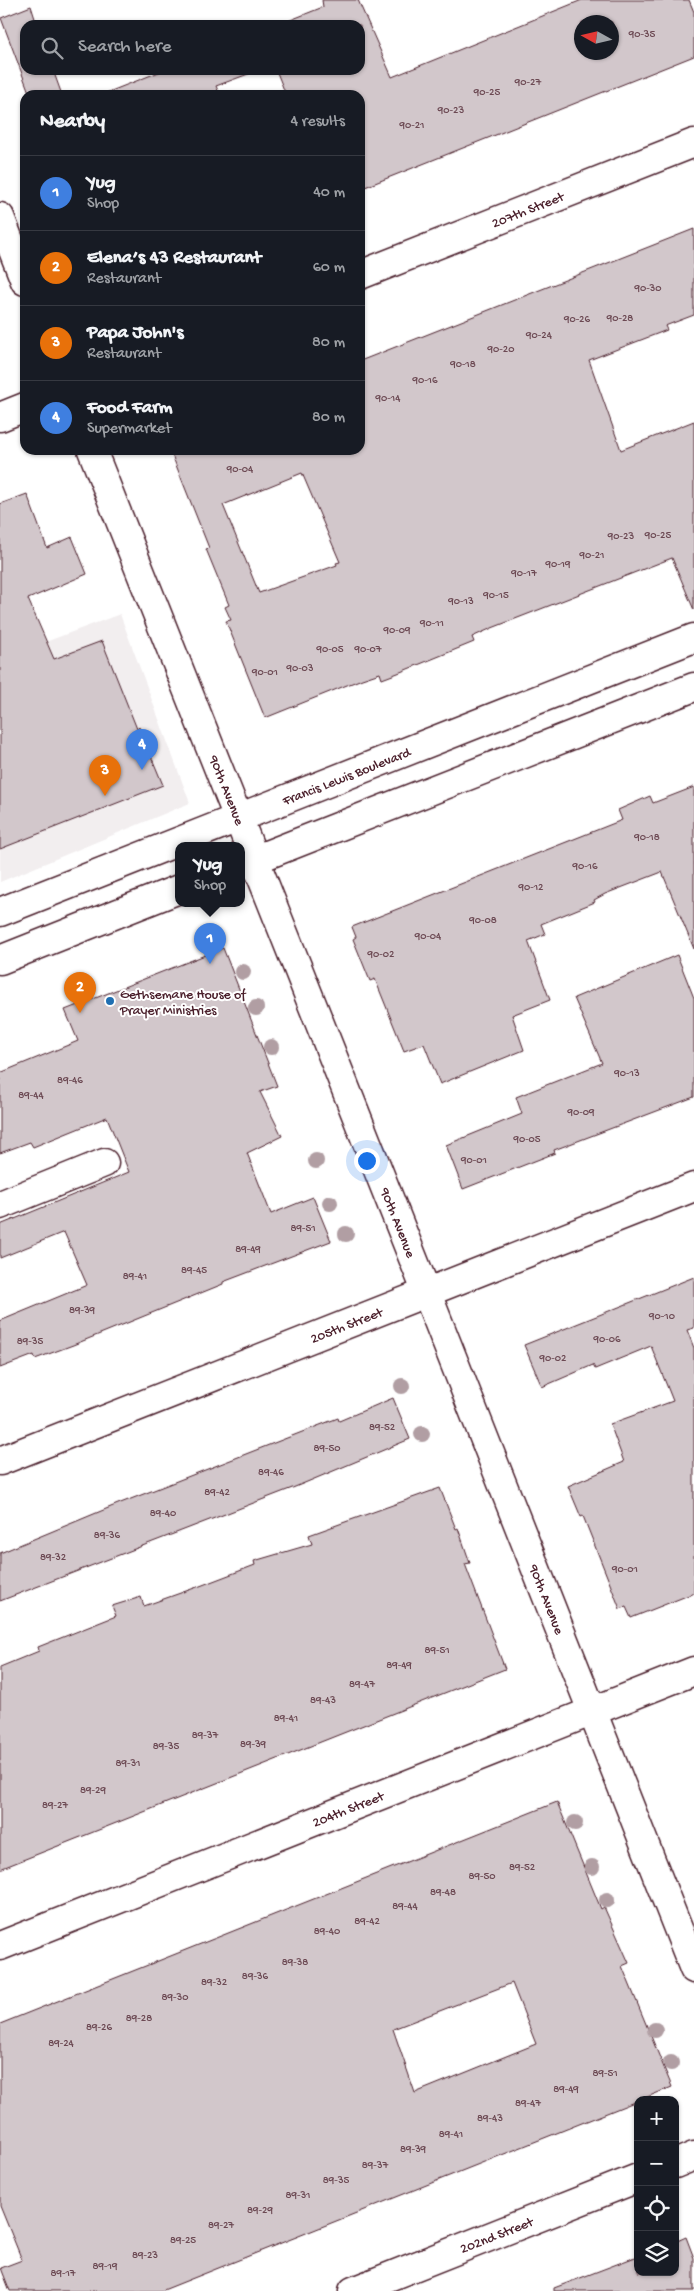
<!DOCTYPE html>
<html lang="en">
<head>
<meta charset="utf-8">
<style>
  :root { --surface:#171b24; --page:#20242c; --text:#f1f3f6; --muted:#9ea1a6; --line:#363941; --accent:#db2777 }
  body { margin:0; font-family:"Gochi Hand",sans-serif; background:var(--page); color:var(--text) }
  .controls { position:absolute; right:15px; bottom:15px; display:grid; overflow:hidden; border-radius:10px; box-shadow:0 1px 4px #0004 }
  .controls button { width:45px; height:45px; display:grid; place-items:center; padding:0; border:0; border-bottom:1px solid var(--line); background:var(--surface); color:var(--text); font:25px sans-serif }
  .compass { position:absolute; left:574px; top:15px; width:45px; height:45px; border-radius:50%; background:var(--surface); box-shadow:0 1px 4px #0004; rotate:278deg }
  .you { position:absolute; left:366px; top:1160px; width:18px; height:18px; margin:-12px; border:4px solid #fff; border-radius:50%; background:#1a73e8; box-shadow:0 0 0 8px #1a73e833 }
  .badge { display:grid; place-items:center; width:32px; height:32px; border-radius:50%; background:var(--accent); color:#fff; font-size:16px; font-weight:700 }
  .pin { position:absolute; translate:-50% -41px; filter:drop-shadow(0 1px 2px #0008) }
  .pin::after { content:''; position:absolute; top:26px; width:18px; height:15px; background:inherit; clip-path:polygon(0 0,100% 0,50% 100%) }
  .popup { position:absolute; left:175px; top:842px; width:70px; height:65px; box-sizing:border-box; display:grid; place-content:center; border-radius:10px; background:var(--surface); filter:drop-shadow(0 1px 4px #0005); font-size:16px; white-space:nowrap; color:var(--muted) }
  .popup b { font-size:19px; color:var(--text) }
  .popup::after { content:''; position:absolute; left:50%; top:100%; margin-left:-10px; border:10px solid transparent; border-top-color:var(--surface) }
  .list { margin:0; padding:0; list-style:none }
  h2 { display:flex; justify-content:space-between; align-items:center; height:65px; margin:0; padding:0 20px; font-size:21px }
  h2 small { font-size:16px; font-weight:400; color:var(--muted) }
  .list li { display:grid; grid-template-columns:32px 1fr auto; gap:15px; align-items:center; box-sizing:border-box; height:75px; padding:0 20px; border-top:1px solid var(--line) }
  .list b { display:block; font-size:19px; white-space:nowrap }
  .list p { margin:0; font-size:16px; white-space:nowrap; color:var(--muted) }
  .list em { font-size:16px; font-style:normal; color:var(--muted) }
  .icon { flex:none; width:28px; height:28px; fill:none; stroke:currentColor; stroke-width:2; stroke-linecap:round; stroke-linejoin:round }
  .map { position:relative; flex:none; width:694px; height:2291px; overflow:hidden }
  .search { position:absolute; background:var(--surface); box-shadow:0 1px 4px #0004; left:20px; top:20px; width:345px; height:55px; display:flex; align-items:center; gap:12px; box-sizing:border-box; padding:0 18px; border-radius:15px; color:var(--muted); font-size:19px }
  .panel { position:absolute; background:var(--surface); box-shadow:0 1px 4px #0004; left:20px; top:90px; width:345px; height:365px; border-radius:15px }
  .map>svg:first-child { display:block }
  .built { fill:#f2eeef }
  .building { fill:#d2c7cb; stroke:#4a1f2b; fill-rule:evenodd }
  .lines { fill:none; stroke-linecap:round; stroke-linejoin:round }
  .minor-casing { stroke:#4a1f2b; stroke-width:31 }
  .major-casing { stroke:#4a1f2b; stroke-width:31 }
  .minor { stroke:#fff; stroke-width:28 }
  .major { stroke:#fff; stroke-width:28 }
  .tree { fill:#b19ea3 }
  .poi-dot { fill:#1f6fb2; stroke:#fff; stroke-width:2 }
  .labels { text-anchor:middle; stroke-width:4; stroke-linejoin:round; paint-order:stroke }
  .number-label { font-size:11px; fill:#6c4953 }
  .street-label { font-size:14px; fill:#4a1f2b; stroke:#fff }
  .poi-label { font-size:14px; fill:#4a1f2b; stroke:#fff; text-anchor:start }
</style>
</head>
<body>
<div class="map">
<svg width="694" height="2291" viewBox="0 0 694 2291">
  <rect width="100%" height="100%" fill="#fff"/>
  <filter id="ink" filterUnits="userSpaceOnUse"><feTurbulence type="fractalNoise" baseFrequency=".02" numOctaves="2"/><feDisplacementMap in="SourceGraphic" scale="10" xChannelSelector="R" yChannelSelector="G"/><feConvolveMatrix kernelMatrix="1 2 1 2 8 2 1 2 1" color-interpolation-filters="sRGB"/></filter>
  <g filter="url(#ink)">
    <!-- built -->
    <polygon class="built" points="120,614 190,803 0,882 0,659"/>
    <!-- building -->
    <g class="building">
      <path d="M322,0H358L392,77L582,0H689L694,12V56L360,189V95H286L276,70H360V25H278L323,7ZM582,22H612V52H582Z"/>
      <polygon points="31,6 37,25 25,25 25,70 53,70 62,95 30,95 1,18"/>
      <polygon points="164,70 259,70 216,86 220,95 106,95 106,93"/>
      <path d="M694,229V315L665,326L667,330L589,360L621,450L694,421V610L672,558L492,628L472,637L474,642L398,673L382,679L380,673L362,679L265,718L226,621L231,620L225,607L229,605L206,549L209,548L170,450H360V361ZM302,473L340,562L336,563L337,565L259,593L223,505Z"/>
      <polygon points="27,494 47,548 72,537 87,574 28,599 54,659 102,641 137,729 139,727 163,785 0,849 0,504"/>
      <polygon points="694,787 694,949 662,872 605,894 594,900 595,902 541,924 545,934 528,941 550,1000 512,1015 524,1050 440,1084 424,1044 404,1051 375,979 370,981 353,939 356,937 352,927 622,820 618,810 650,796 653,803"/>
      <polygon points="223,948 277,1086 260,1092 282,1136 247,1153 271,1214 313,1197 331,1241 223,1282 223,1284 73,1345 35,1359 34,1355 0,1368 0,1321 87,1285 64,1232 0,1258 0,1225 129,1172 107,1117 33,1147 30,1142 0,1153 0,1073 78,1041 65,1010"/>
      <polygon points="677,955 694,998 694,1097 554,1150 555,1153 463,1189 446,1145 522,1114 516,1097 602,1063 574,998"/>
      <polygon points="694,1277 694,1328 687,1330 694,1348 694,1593 631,1618 626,1607 620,1609 583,1516 581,1517 568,1486 624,1462 610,1424 673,1401 651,1346 595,1369 593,1365 542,1387 524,1345"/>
      <polygon points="393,1398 410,1439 295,1487 0,1601 0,1553 118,1504 338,1418 339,1421"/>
      <polygon points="440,1488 456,1529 458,1528 470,1563 465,1564 505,1669 0,1869 0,1667 39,1651 38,1647 116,1616 112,1606 141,1597 144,1606 200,1586 255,1565 254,1561 312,1544 309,1535"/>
      <path d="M557,1802L601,1909L604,1907L629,1963L622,1966L672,2087L161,2291H10L1,2268L22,2260L0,2206V2024ZM512,1983L536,2044L415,2093L393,2029Z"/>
      <polygon points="686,2237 694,2258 694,2291 554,2291 554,2288 638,2256 638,2272 675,2272 675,2242"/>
    </g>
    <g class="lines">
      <!-- minor casing -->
      <g class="minor-casing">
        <g id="minor">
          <polyline points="0,217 25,281"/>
          <path id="s1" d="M360,275L694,143"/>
          <polyline points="0,417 25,407"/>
          <path id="s2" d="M92,450C295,955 493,1463 694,1969"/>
          <polyline points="0,1205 104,1163"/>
          <path id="s3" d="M0,1461L694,1187"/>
          <path id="s4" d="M0,1946L694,1671"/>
          <polyline points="675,2164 694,2156"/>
          <path id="s5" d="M353,2291L638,2178"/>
        </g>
      </g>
      <!-- major casing -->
      <g class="major-casing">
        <g id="major">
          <polyline points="241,865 694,687"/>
          <path id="s6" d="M0,912L694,638"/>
          <polyline points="0,960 179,889"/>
        </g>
      </g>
      <!-- minor -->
      <use href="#minor" class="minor"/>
      <!-- major -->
      <use href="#major" class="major"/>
    </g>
    <!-- trees -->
    <g class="tree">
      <circle cx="243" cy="972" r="8"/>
      <circle cx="256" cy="1008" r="8"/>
      <circle cx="271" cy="1047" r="8"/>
      <circle cx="316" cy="1161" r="8"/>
      <circle cx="330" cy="1203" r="8"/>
      <circle cx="346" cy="1234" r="8"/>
      <circle cx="402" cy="1386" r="8"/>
      <circle cx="422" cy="1434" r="8"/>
      <circle cx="575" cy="1823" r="8"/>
      <circle cx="592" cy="1867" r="8"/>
      <circle cx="607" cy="1900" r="8"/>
      <circle cx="655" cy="2030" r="8"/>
      <circle cx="671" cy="2063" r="8"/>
    </g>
  </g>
  <!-- markers -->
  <circle class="poi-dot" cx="110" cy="1001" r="5"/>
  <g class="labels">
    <!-- number labels -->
    <g class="number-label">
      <text x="642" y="37">90-35</text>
      <text x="528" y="85">90-27</text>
      <text x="487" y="95">90-25</text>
      <text x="451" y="113">90-23</text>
      <text x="412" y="128">90-21</text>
      <text x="648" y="291">90-30</text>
      <text x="620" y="321">90-28</text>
      <text x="577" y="322">90-26</text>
      <text x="539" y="338">90-24</text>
      <text x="501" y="352">90-20</text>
      <text x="463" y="367">90-18</text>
      <text x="425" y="383">90-16</text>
      <text x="388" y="401">90-14</text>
      <text x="240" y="472">90-04</text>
      <text x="658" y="538">90-25</text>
      <text x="621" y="539">90-23</text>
      <text x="592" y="558">90-21</text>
      <text x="558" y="567">90-19</text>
      <text x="524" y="576">90-17</text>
      <text x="496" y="598">90-15</text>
      <text x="461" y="604">90-13</text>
      <text x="432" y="626">90-11</text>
      <text x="397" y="633">90-09</text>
      <text x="330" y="652">90-05</text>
      <text x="368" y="652">90-07</text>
      <text x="300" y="671">90-03</text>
      <text x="265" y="675">90-01</text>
      <text x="647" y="840">90-18</text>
      <text x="585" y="869">90-16</text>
      <text x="531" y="890">90-12</text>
      <text x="483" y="923">90-08</text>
      <text x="428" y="939">90-04</text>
      <text x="381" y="957">90-02</text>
      <text x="627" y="1076">90-13</text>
      <text x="70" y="1083">89-46</text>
      <text x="31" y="1098">89-44</text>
      <text x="581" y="1115">90-09</text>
      <text x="527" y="1142">90-05</text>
      <text x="474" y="1163">90-01</text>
      <text x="303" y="1231">89-51</text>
      <text x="248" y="1252">89-49</text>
      <text x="194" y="1273">89-45</text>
      <text x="135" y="1279">89-41</text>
      <text x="82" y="1313">89-39</text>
      <text x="662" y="1319">90-10</text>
      <text x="607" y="1342">90-06</text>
      <text x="30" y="1344">89-35</text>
      <text x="553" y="1361">90-02</text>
      <text x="382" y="1430">89-52</text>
      <text x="327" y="1451">89-50</text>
      <text x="271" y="1475">89-46</text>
      <text x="217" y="1495">89-42</text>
      <text x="163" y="1516">89-40</text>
      <text x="107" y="1538">89-36</text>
      <text x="53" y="1560">89-32</text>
      <text x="625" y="1572">90-01</text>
      <text x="437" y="1653">89-51</text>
      <text x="399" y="1668">89-49</text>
      <text x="362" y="1687">89-47</text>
      <text x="323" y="1703">89-43</text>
      <text x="286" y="1721">89-41</text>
      <text x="205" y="1738">89-37</text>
      <text x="253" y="1747">89-39</text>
      <text x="166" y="1749">89-35</text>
      <text x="128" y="1766">89-31</text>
      <text x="93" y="1793">89-29</text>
      <text x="55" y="1808">89-27</text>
      <text x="522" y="1870">89-52</text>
      <text x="482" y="1879">89-50</text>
      <text x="443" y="1895">89-48</text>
      <text x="405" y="1909">89-44</text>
      <text x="367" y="1924">89-42</text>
      <text x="327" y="1934">89-40</text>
      <text x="295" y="1965">89-38</text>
      <text x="255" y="1979">89-36</text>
      <text x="214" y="1985">89-32</text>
      <text x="175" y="2000">89-30</text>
      <text x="139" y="2021">89-28</text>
      <text x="99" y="2030">89-26</text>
      <text x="61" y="2046">89-24</text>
      <text x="605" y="2076">89-51</text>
      <text x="566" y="2092">89-49</text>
      <text x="528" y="2106">89-47</text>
      <text x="490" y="2121">89-43</text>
      <text x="451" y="2137">89-41</text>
      <text x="413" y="2152">89-39</text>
      <text x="375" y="2168">89-37</text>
      <text x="336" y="2183">89-35</text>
      <text x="298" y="2198">89-31</text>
      <text x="260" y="2213">89-29</text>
      <text x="221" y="2228">89-27</text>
      <text x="183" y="2243">89-25</text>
      <text x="145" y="2258">89-23</text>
      <text x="105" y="2269">89-19</text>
      <text x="63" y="2276">89-17</text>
    </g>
    <!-- street labels -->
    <g class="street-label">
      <text dy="5" stroke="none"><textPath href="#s1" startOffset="180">207th Street</textPath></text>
      <text dy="5" stroke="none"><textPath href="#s6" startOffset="372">Francis Lewis Boulevard</textPath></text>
      <text dy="5" stroke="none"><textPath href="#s2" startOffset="366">90th Avenue</textPath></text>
      <text dy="5" stroke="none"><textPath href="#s2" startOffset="831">90th Avenue</textPath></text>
      <text dy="5" stroke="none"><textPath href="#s3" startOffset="372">205th Street</textPath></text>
      <text dy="5" stroke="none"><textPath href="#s2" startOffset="1236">90th Avenue</textPath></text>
      <text dy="5" stroke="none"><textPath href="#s4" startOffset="374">204th Street</textPath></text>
      <text dy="5" stroke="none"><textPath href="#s5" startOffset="154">202nd Street</textPath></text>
    </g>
    <!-- poi labels -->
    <g class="poi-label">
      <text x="120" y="998">Gethsemane House of<tspan x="120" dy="16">Prayer Ministries</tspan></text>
    </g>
  </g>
</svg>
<div class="controls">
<button>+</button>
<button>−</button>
<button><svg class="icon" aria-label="locate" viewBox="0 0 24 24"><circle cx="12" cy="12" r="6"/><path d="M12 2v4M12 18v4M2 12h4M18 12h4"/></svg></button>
<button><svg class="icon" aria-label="layers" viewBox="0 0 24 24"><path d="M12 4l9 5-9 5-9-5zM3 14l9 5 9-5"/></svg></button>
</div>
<svg class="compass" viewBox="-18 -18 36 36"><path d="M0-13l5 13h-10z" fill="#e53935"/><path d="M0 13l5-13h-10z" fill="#9ea1a6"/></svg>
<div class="you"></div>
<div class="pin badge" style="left:210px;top:964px;background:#3f7fe0">1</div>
<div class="popup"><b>Yug</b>Shop</div>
<div class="pin badge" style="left:80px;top:1013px;background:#e8710a">2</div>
<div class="pin badge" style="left:105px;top:796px;background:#e8710a">3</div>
<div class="pin badge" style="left:142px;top:770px;background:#3f7fe0">4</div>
<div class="search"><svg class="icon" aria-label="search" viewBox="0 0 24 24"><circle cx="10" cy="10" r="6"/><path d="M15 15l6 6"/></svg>Search here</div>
<section class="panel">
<h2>Nearby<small>4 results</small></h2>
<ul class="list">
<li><span class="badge" style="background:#3f7fe0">1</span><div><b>Yug</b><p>Shop</p></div><em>40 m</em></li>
<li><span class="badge" style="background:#e8710a">2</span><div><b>Elena’s 43 Restaurant</b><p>Restaurant</p></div><em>60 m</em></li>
<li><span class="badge" style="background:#e8710a">3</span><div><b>Papa John's</b><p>Restaurant</p></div><em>80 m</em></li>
<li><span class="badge" style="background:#3f7fe0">4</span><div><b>Food Farm</b><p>Supermarket</p></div><em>80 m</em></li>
</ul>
</section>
</div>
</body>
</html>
